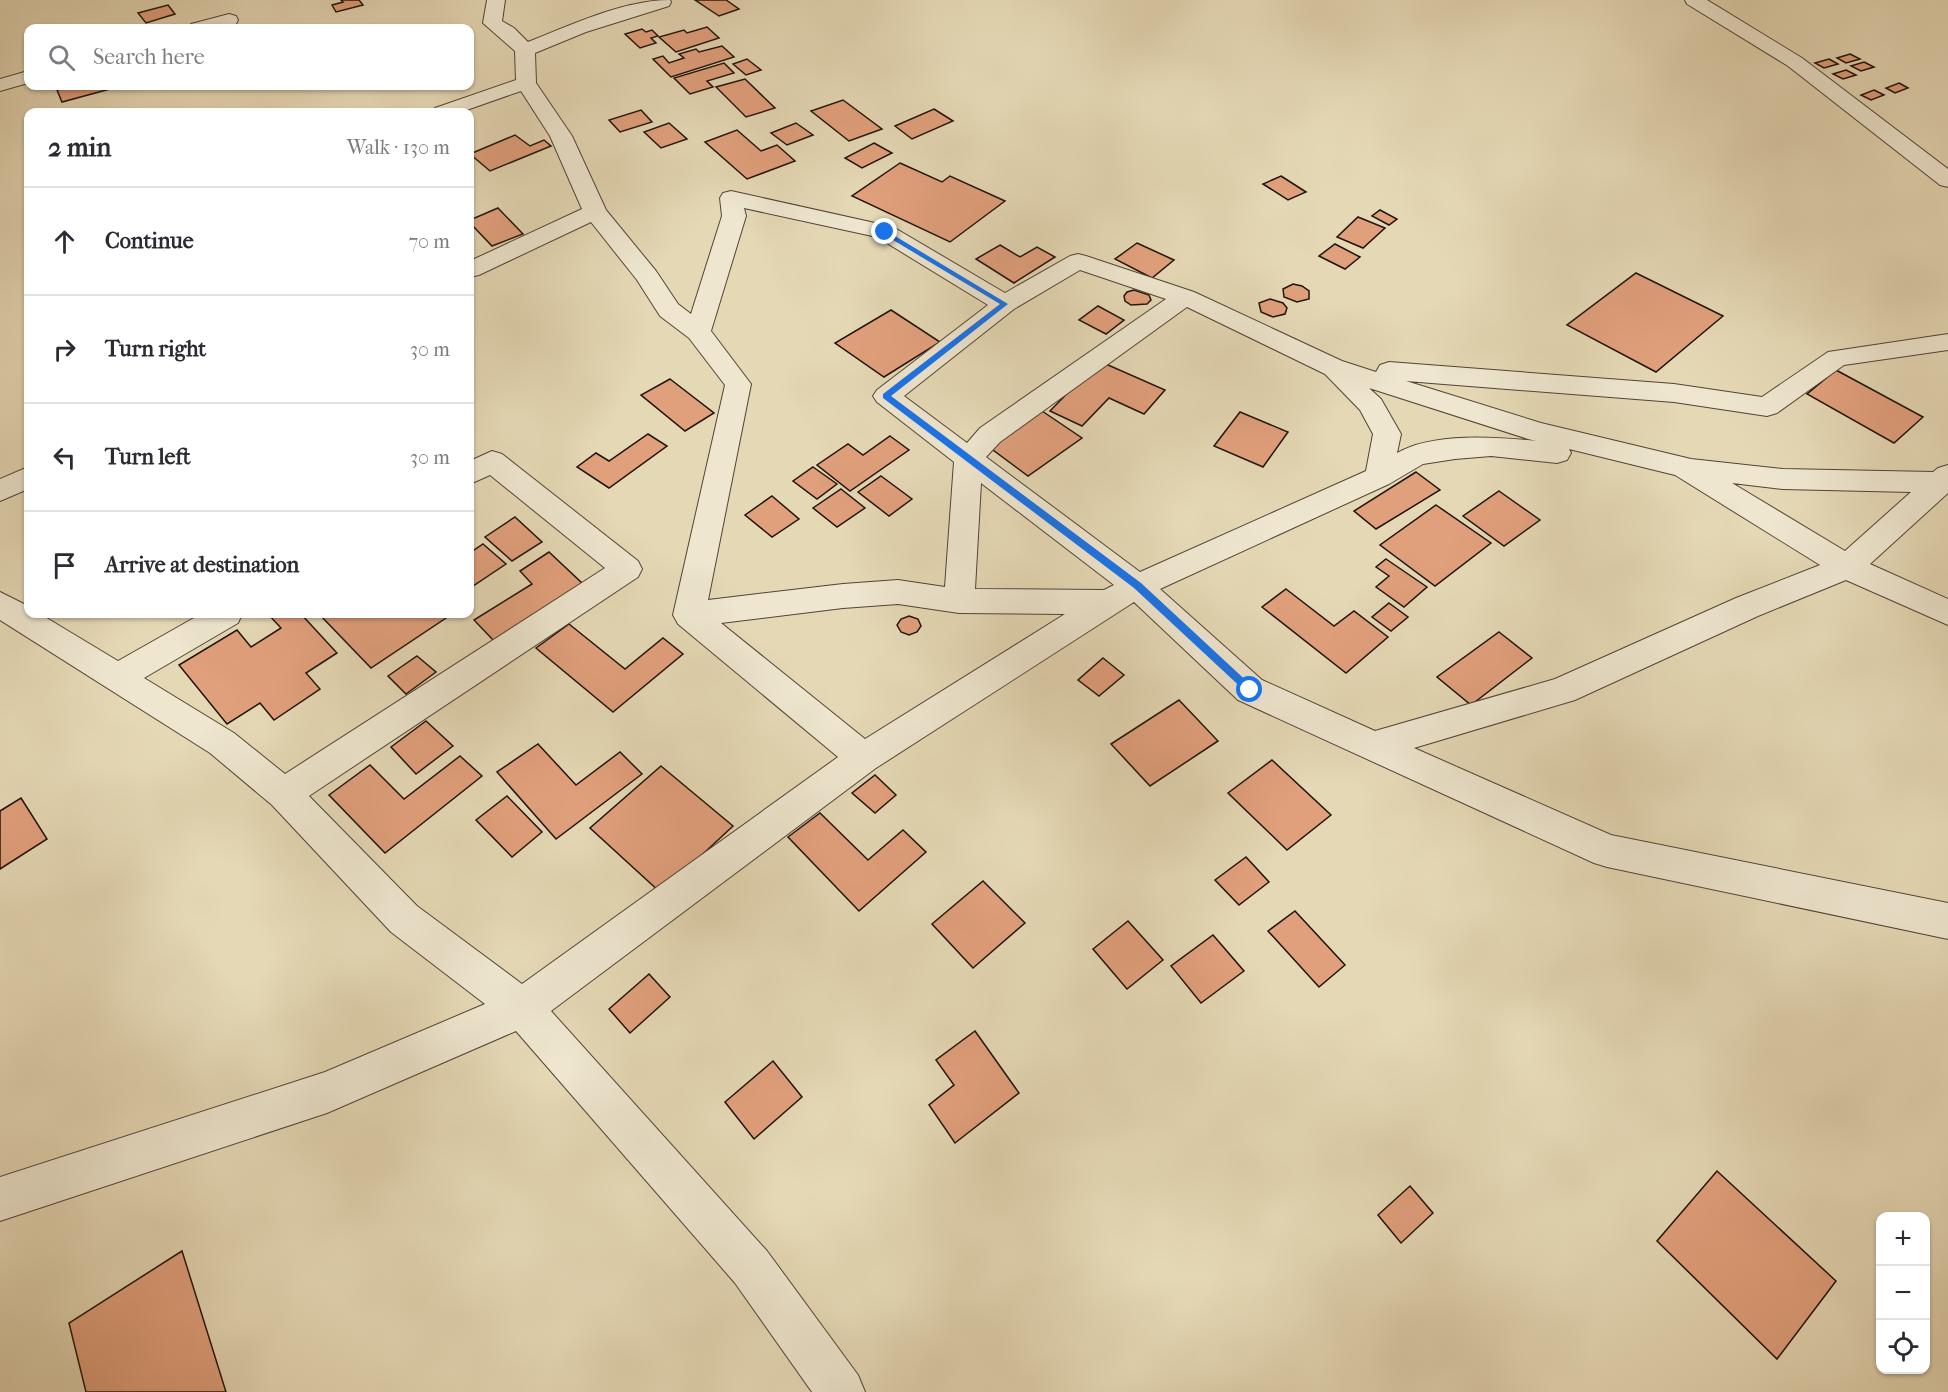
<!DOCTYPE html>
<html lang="en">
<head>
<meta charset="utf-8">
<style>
  :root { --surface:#fff; --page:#f2f2f3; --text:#2b2b33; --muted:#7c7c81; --line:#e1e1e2 }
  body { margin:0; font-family:"IM FELL French Canon",serif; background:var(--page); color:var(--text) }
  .controls { position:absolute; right:18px; bottom:18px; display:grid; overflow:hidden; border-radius:12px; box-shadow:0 2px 4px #0004 }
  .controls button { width:54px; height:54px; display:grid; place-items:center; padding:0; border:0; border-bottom:2px solid var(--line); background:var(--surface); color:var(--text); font:30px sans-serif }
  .stop { position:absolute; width:18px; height:18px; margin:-14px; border:4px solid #1a73e8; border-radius:50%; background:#fff }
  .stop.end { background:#1a73e8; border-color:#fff; box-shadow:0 2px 6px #0008 }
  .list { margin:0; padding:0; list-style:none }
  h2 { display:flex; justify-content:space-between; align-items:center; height:78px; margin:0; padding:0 24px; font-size:26px }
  h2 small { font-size:20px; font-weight:400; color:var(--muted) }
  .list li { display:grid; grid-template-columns:39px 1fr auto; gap:18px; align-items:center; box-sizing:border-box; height:108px; padding:0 24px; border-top:2px solid var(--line) }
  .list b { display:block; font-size:22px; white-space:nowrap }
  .list em { font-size:20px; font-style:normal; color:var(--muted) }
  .icon { flex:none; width:33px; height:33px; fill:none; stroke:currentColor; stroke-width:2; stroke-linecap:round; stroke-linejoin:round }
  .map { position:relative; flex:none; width:1948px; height:1392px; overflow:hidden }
  .search { position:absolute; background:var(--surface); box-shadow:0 2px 4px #0004; left:24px; top:24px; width:450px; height:66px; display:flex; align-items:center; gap:15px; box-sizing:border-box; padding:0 21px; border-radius:12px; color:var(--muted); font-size:22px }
  .panel { position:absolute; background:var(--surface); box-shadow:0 2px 4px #0004; left:24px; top:108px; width:450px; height:510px; border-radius:12px }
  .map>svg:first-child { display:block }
  .building { fill:#e1a07c; stroke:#20130b; stroke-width:1.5 }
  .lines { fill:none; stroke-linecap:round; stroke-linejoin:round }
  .minor-casing { stroke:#514436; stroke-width:2 }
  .minor { fill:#eee6cf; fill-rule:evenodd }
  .route { fill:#1a73e8 }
</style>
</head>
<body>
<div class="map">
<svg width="1948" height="1392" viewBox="0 0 1948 1392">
  <rect width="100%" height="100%" fill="#e5d8b5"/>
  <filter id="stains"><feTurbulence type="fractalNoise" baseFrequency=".00333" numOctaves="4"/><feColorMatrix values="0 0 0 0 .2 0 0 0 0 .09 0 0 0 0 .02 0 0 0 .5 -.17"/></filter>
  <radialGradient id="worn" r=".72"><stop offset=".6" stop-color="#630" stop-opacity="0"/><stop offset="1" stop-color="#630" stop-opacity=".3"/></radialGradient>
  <!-- building -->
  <g class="building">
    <polygon points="341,0 359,0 363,5 336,12 332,5 343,2"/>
    <polygon points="695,0 726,0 739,9 719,16"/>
    <polygon points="168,5 175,14 146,23 138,13"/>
    <polygon points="707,27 719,38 676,52 659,37 684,30 687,33"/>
    <polygon points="642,29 646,32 652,30 658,36 651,38 656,43 640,48 625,34"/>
    <polygon points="722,46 734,57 671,77 653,59 663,56 669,63 684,58 679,54 696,49 699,52"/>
    <polygon points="1850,54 1860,59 1846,63 1837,58"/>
    <polygon points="747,59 761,70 746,75 733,64"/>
    <polygon points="1829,59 1838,64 1824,68 1815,63"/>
    <polygon points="1864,62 1874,67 1861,71 1851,66"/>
    <polygon points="724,63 734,73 707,81 713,87 690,94 674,78"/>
    <polygon points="1846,70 1856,75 1843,79 1833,74"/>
    <polygon points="745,79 775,108 746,117 716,87"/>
    <polygon points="1899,83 1908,88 1895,93 1886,88"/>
    <polygon points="74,86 121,86 62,102 57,90"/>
    <polygon points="1874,90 1884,95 1871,100 1861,95"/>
    <polygon points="843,100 882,129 849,141 811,111"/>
    <polygon points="934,109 953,121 912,139 895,126"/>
    <polygon points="641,110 652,122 620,132 609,120"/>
    <polygon points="669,123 687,139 661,148 644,132"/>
    <polygon points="796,123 813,135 787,145 771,133"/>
    <polygon points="737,130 761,151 777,145 795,161 747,179 705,142"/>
    <polygon points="515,135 530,146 544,140 551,146 490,171 470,154"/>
    <polygon points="874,143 892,153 862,168 845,158"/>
    <polygon points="900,163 942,182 950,176 1005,201 950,242 852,196"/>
    <polygon points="1281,176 1306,192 1288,200 1263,184"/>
    <polygon points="498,208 523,234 492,246 470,223 470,220"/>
    <polygon points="1380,210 1397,219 1389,225 1372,216"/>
    <polygon points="1358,217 1385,228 1363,248 1337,237"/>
    <polygon points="1137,243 1174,260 1152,278 1115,259"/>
    <polygon points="1335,244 1360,257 1345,269 1319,256"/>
    <polygon points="1000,245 1020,257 1037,247 1055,257 1014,283 976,259"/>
    <polygon points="1636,273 1723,316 1656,372 1567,325"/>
    <polygon points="1293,284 1302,286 1309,291 1309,299 1297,302 1284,297 1283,289"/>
    <polygon points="1134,290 1149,295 1151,300 1147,304 1131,305 1125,301 1124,296 1127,292"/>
    <polygon points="1270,299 1283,303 1287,308 1285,314 1273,317 1261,312 1259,303"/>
    <polygon points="1098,306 1124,320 1106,334 1079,320"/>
    <polygon points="891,310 940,342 884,377 835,343"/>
    <polygon points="1099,361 1165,390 1144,414 1109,398 1082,426 1050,411"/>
    <polygon points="1836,370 1923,417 1894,443 1807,394"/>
    <polygon points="670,379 714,413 685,431 641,395"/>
    <polygon points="1042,411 1082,438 1028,476 989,447"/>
    <polygon points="1240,412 1288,432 1263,467 1214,446"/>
    <polygon points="648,434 667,446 609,488 577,467 596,453 609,461"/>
    <polygon points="890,436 909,450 850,491 817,465 848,444 863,455"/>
    <polygon points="813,467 837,484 817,499 793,481"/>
    <polygon points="1416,472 1440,490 1376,529 1354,511"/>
    <polygon points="881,476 912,499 889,516 858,492"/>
    <polygon points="841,489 865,508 837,527 813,508"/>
    <polygon points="1499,491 1540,520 1504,546 1463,516"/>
    <polygon points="772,496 799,519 772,537 745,515"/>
    <polygon points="1436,505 1491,543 1435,586 1380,545"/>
    <polygon points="515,517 542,542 512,561 485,537"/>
    <polygon points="483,544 506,564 470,588 470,553"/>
    <polygon points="549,552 583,584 494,641 474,620 532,584 520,571"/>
    <polygon points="1386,559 1427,587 1404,607 1376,587 1389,576 1376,567"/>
    <polygon points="1286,589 1334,626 1354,611 1388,637 1346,673 1262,607"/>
    <polygon points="1389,603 1408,617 1391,631 1372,617"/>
    <polygon points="268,614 301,614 337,653 306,673 320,689 274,720 260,703 227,724 179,665 237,630 251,647 281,628"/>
    <polygon points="319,614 452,614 371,668"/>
    <polygon points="909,616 918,619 921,626 917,632 909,635 901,632 897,625 901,619"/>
    <polygon points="569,624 625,669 663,638 683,654 613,712 536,648"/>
    <polygon points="1499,632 1532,658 1471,705 1437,677"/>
    <polygon points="417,656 436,672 406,694 388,676"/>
    <polygon points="1103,658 1124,675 1099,696 1078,680"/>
    <polygon points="1179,700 1218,741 1150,786 1111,744"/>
    <polygon points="426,721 453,746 416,774 391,747"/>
    <polygon points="538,744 576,785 620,752 642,774 556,839 497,772"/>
    <polygon points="460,756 482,776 385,853 329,795 370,765 404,799"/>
    <polygon points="1272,760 1331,815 1287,850 1228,793"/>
    <polygon points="661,766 733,826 661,893 590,828"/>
    <polygon points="875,775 896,795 875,813 852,793"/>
    <polygon points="507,796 542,832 512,857 476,820"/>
    <polygon points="21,798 47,839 0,869 0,811"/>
    <polygon points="820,813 868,860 903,830 926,852 859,911 788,837"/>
    <polygon points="1246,857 1269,882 1239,905 1215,880"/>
    <polygon points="983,881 1025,923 973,968 932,924"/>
    <polygon points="1295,911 1345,965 1319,987 1268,931"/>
    <polygon points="1128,921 1163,960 1127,989 1093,949"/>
    <polygon points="1213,935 1244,971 1201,1003 1171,966"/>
    <polygon points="649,974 670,997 630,1033 609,1009"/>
    <polygon points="975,1031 1019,1093 955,1143 929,1105 954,1085 936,1060"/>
    <polygon points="773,1061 802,1097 754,1139 725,1102"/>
    <polygon points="1717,1171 1836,1281 1777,1359 1657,1241"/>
    <polygon points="1410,1186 1433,1213 1401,1243 1378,1215"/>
    <polygon points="182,1251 226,1392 86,1392 69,1323"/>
  </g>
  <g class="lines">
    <!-- minor casing -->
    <g class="minor-casing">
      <g id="minor">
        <path d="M487,0H505L502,21L514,28L528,42C571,25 624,0 670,0L671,2L669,6L586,32L535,53L536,83L572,136L606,210L656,271L678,304L691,314L722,216L720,198L723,193L731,191L893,227L1005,293L1070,256L1078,254L1086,256L1194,292L1342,361L1376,372L1380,365L1389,362L1674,384L1762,397L1828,352L1948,334V350L1844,365L1777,413L1767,416L1674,402L1406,381L1541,423L1691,459L1783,469L1933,472L1938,468L1948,465V493L1870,564L1948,599V625L1846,580L1758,616L1575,700L1414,748L1611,835L1948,903V939L1607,867L1594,863L1238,700L1134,602L876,768L551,1011L767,1251L858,1375L865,1392H812L735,1283L516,1031L327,1113L0,1221V1177L325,1072L485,1004L391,932L272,805L210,753L0,620V592L28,606V614H40L118,661L201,614H242L238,623L144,678L234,733L285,774L605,568L490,475L470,484V461L492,451L502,454L638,561L642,569L638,577L309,796L417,906L522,984L838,757L678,624L673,615L725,385L689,338L660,316L637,280L591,222L479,275L470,277V261L582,209L550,136L521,91L461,112H432L435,108L516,80L515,51L483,23ZM744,208L877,237L988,305L877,390L873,396L877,402L954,462L945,587L898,580L843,584L708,600L751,384L711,331L746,216ZM1080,270L1166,299L980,428L967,443L904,396L1014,309ZM1187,307L1325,374L1360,410L1373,434L1366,471L1140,572L986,457L1000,442ZM1369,388L1528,439L1536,441C1497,437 1433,432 1397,453L1401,434L1381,399ZM1569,449L1675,475L1820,565L1736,598L1555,679L1375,731L1262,680L1160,589L1389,484L1423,464L1455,459L1491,456L1557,463L1567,460L1571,453ZM981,483L1114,585L1104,590L975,589ZM1732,483L1783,489L1911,492L1845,551ZM898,604L959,613L1065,614L865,739L721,623L843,608Z"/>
        <polygon points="1685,0 1707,0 1802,58 1948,169 1948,187 1940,185 1788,66 1687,4"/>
        <polygon points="229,14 236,16 238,20 236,24 218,28 188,28 191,24"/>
        <polygon points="28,71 28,83 0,91 0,79"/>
        <polygon points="28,467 28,489 0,501 0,479"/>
      </g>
    </g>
    <!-- minor -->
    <use href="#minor" class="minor"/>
  </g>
  <!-- route -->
  <polygon class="route" points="885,230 1008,304 891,396 1141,583 1253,687 1253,693 1247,693 1134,588 883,398 883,394 1000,304 883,234"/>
  <rect width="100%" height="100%" filter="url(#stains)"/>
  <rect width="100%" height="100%" fill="url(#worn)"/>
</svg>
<div class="controls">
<button>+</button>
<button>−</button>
<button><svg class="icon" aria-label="locate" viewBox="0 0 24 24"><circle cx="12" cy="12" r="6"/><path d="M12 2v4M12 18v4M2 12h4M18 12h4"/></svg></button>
</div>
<div class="stop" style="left:1250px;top:690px"></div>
<div class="stop end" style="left:885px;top:232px"></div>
<div class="search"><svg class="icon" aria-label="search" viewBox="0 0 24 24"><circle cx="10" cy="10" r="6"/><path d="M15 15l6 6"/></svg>Search here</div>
<section class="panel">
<h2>2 min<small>Walk · 130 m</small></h2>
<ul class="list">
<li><svg class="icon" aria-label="ahead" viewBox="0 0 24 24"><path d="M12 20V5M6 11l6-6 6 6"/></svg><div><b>Continue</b></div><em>70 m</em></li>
<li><svg class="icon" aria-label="right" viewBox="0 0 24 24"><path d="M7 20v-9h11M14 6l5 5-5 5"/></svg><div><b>Turn right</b></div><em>30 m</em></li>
<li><svg class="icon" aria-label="left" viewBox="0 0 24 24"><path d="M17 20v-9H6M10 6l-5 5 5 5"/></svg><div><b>Turn left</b></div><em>30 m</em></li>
<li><svg class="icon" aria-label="arrive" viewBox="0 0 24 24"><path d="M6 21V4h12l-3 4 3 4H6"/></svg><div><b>Arrive at destination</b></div></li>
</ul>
</section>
</div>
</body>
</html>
